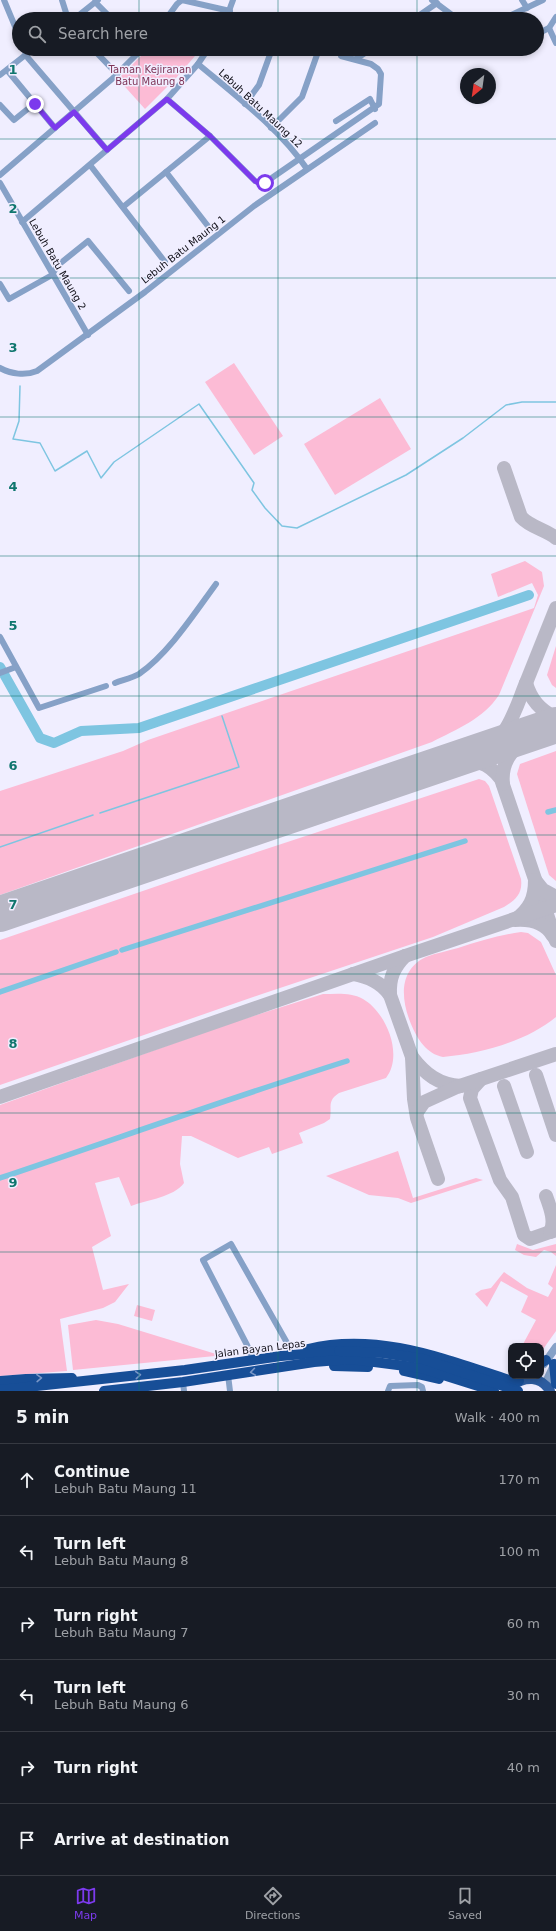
<!DOCTYPE html>
<html lang="en">
<head>
<meta charset="utf-8">
<style>
  :root { --surface:#171b24; --page:#242831; --text:#f1f3f6; --muted:#9ea1a6; --line:#363941; --accent:#7c3aed }
  body { margin:0; font-family:"DejaVu Sans",sans-serif; background:var(--page); color:var(--text) }
  .controls { position:absolute; right:12px; bottom:12px; display:grid; overflow:hidden; border-radius:8px; box-shadow:0 2px 6px #0003 }
  .controls button { width:36px; height:36px; display:grid; place-items:center; padding:0; border:0; border-bottom:1px solid var(--line); background:var(--surface); color:var(--text); font:20px sans-serif }
  .compass { position:absolute; left:460px; top:68px; width:36px; height:36px; border-radius:50%; background:var(--surface); box-shadow:0 2px 6px #0003; rotate:209deg }
  .stop { position:absolute; width:12px; height:12px; margin:-9px; border:3px solid #7c3aed; border-radius:50%; background:#fff }
  .stop.end { background:#7c3aed; border-color:#fff; box-shadow:0 1px 4px #0008 }
  .list { margin:0; padding:0; list-style:none }
  h2 { display:flex; justify-content:space-between; align-items:center; height:52px; margin:0; padding:0 16px; font-size:17px }
  h2 small { font-size:13px; font-weight:400; color:var(--muted) }
  .list li { display:grid; grid-template-columns:26px 1fr auto; gap:12px; align-items:center; box-sizing:border-box; height:72px; padding:0 16px; border-top:1px solid var(--line) }
  .list b { display:block; font-size:15px; white-space:nowrap }
  .list p { margin:0; font-size:13px; white-space:nowrap; color:var(--muted) }
  .list em { font-size:13px; font-style:normal; color:var(--muted) }
  .icon { flex:none; width:22px; height:22px; fill:none; stroke:currentColor; stroke-width:2; stroke-linecap:round; stroke-linejoin:round }
  .map { position:relative; flex:none; width:556px; height:1391px; overflow:hidden }
  .search { position:absolute; background:var(--surface); box-shadow:0 2px 6px #0003; left:12px; right:12px; top:12px; height:44px; display:flex; align-items:center; gap:10px; box-sizing:border-box; padding:0 14px; border-radius:22px; color:var(--muted); font-size:15px }
  .sheet { height:484px; background:var(--surface) }
  nav { display:flex; justify-content:space-around; align-items:center; box-sizing:border-box; height:56px; border-top:1px solid var(--line); background:var(--surface); font-size:11px; color:var(--muted) }
  nav a { display:grid; justify-items:center; gap:2px }
  nav .on { color:var(--accent) }
  .map>svg:first-child { display:block }
  .green { fill:#fcbbd5 }
  .lines { fill:none; stroke-linecap:round; stroke-linejoin:round }
  .stream { stroke:#7ec5e1; stroke-width:1.5 }
  .canal { stroke:#7ec5e1; stroke-width:5.5 }
  .river { stroke:#7ec5e1; stroke-width:10 }
  .taxiway { stroke:#b9b8c6; stroke-width:14 }
  .runway { stroke:#b9b8c6; stroke-width:36 }
  .minor { stroke:#86a1c7; stroke-width:6 }
  .tertiary { stroke:#86a1c7; stroke-width:8 }
  .primary { stroke:#2d5c9f; stroke-width:10 }
  .trunk { stroke:#174e97; stroke-width:10 }
  .trunk-bridge { stroke:#174e97; stroke-width:10 }
  .oneway { stroke:#7996c6 }
  .route { stroke:#7c3aed; stroke-width:5 }
  .grid { fill:none; stroke:#0f766e; stroke-width:1; stroke-opacity:0.55 }
  .labels { text-anchor:middle; stroke-width:3; stroke-linejoin:round; paint-order:stroke }
  .park-label { font-size:10px; fill:#7f3457; stroke:#f0eeff }
  .street-label { font-size:10px; fill:#100f18; stroke:#f0eeff }
  .grid-label { font-size:13px; text-anchor:middle; font-weight:bold; fill:#0f766e; stroke:#f0eeff; stroke-width:3; stroke-linejoin:round; paint-order:stroke }
</style>
</head>
<body>
<div class="map">
<svg width="556" height="1391" viewBox="0 0 556 1391">
  <rect width="100%" height="100%" fill="#f0eeff"/>
  <!-- green -->
  <g class="green">
    <polygon points="148,49 201,49 176,78 145,109 118,79"/>
    <polygon points="234,363 283,436 254,455 205,382"/>
    <polygon points="380,398 411,449 335,495 304,444"/>
    <path d="M525,561L542,572L544,586L499,695C483,719 457,729 432,742L0,895V791L123,751L148,740L534,608L538,595L532,583L498,597L491,574Z"/>
    <polygon points="556,646 556,688 552,685 547,675"/>
    <polygon points="556,751 556,881 549,875 517,774 520,764"/>
    <path d="M479,779L485,781L489,786L521,879C523,894 515,900 504,907L433,937L262,994L0,1085V940L236,859Z"/>
    <path d="M521,932L528,933L541,942L556,975V1017C527,1041 481,1054 443,1057C427,1054 417,1039 411,1024C401,1000 398,970 426,957C436,953 448,951 458,948C479,941 500,935 521,932Z"/>
    <path d="M323,994C336,994 351,992 363,999C386,1012 404,1055 386,1078L339,1093C327,1101 332,1106 330,1119L324,1123L299,1133L303,1143L272,1154L269,1147L238,1158L191,1136H182L180,1164L184,1183C174,1197 147,1200 131,1206L119,1177L95,1183L111,1236L92,1247L103,1290L129,1284L115,1302L103,1308L60,1319L67,1371L0,1376V1105L231,1023Z"/>
    <polygon points="398,1151 413,1198 476,1178 483,1180 411,1203 398,1198 369,1195 326,1176"/>
    <polygon points="517,1244 533,1250 556,1244 556,1256 551,1252 544,1250 536,1257 524,1255 515,1250"/>
    <polygon points="556,1265 556,1331 541,1352 541,1346 522,1346 536,1320 521,1312 528,1296 501,1281 487,1307 475,1294 481,1290 491,1288 504,1272 527,1288 548,1297 553,1288 548,1284"/>
    <polygon points="137,1305 155,1310 152,1321 134,1316"/>
    <polygon points="96,1320 118,1324 216,1354 215,1356 73,1370 68,1325"/>
  </g>
  <g class="lines">
    <!-- stream -->
    <g class="stream">
      <polyline points="20,386 19,421 13,439 40,443 55,471 87,451 101,478 114,462 199,404 254,483 252,490 265,508 282,526 297,528 406,475 463,438 506,405 522,402 556,402"/>
      <polyline points="100,813 239,767 222,716"/>
      <polyline points="0,847 93,815"/>
    </g>
    <!-- canal -->
    <g class="canal">
      <polyline points="548,812 556,810"/>
      <polyline points="122,950 465,841"/>
      <polyline points="0,992 116,952"/>
      <path d="M0,1178C116,1139 230,1098 347,1061"/>
    </g>
    <!-- river -->
    <polyline class="river" points="0,667 40,738 54,743 81,731 139,728 529,595"/>
    <!-- taxiway -->
    <g class="taxiway">
      <path d="M504,468L521,517C530,527 546,530 556,538"/>
      <polyline points="526,683 556,608"/>
      <path d="M479,751C507,743 516,707 526,683C531,700 540,710 556,718"/>
      <path d="M449,762C472,761 485,758 501,779L556,941"/>
      <path d="M503,784C500,757 518,745 536,732"/>
      <path d="M553,936C545,922 529,919 515,920C530,909 535,898 535,880L543,890L556,897"/>
      <path d="M353,974C368,977 381,982 390,995C389,978 394,967 405,956"/>
      <polyline points="390,995 412,1057 414,1099 417,1118 438,1179"/>
      <path d="M412,1057C425,1074 439,1085 461,1086"/>
      <polyline points="536,1075 556,1135"/>
      <polyline points="481,1079 472,1089 470,1098 500,1180 512,1197 524,1235 530,1239 550,1232"/>
      <polyline points="504,1086 527,1152"/>
      <polyline points="0,1097 405,956 556,905"/>
      <polyline points="417,1112 424,1102 457,1087 556,1054"/>
      <path d="M546,1196C550,1207 556,1222 550,1232L556,1230"/>
    </g>
    <!-- runway -->
    <polyline class="runway" points="0,914 556,725"/>
    <!-- minor -->
    <g class="minor">
      <polyline points="4,0 19,36"/>
      <polyline points="62,0 68,19"/>
      <polyline points="432,0 456,18"/>
      <polyline points="522,0 527,8"/>
      <polyline points="95,2 112,19"/>
      <polyline points="74,19 98,0"/>
      <polyline points="166,19 177,4 182,0 230,11"/>
      <polyline points="226,19 233,0"/>
      <polyline points="414,19 437,3"/>
      <polyline points="503,19 543,0"/>
      <polyline points="549,28 556,43"/>
      <polyline points="539,33 549,28 556,17"/>
      <polyline points="24,49 28,58 107,150"/>
      <polyline points="93,49 117,74"/>
      <polyline points="356,59 371,49"/>
      <polyline points="198,64 208,49"/>
      <polyline points="7,70 55,128"/>
      <polyline points="0,75 33,49"/>
      <polyline points="167,99 210,136 255,181 263,184 379,104 381,74 378,69 371,64 341,56"/>
      <polyline points="245,104 259,85 272,49"/>
      <polyline points="0,105 14,120 35,103"/>
      <polyline points="336,121 370,99 375,109"/>
      <polyline points="271,128 302,97 318,52"/>
      <polyline points="90,165 165,262"/>
      <polyline points="166,172 211,230"/>
      <polyline points="0,175 112,79 142,49"/>
      <polyline points="0,183 88,335"/>
      <polyline points="123,207 210,136"/>
      <path d="M22,222L167,99L198,64C235,95 280,129 307,169"/>
      <polyline points="52,275 57,266 88,241 129,291"/>
      <polyline points="0,284 9,299 52,275"/>
      <path d="M0,368C11,374 25,376 37,371L145,292L254,206L375,123"/>
      <polyline points="0,637 39,708 106,686"/>
      <polyline points="0,673 16,667"/>
      <path d="M115,683C123,680 132,678 139,674C169,653 194,614 216,584"/>
      <polyline points="253,1359 247,1345 203,1260 231,1244 286,1341 291,1353"/>
      <polyline points="228,1375 230,1391"/>
      <polyline points="183,1382 184,1391"/>
      <polyline points="388,1391 390,1386 418,1385 422,1387 423,1391"/>
    </g>
    <!-- tertiary -->
    <g class="tertiary">
      <polyline points="544,1364 556,1347"/>
      <polyline points="547,1387 547,1380 555,1363"/>
    </g>
    <!-- primary -->
    <path class="primary" d="M512,1386C525,1376 541,1376 550,1391"/>
    <!-- trunk -->
    <g class="trunk">
      <path d="M308,1349C378,1332 444,1359 509,1380L519,1381"/>
      <polyline points="541,1363 546,1360"/>
      <polyline points="554,1364 556,1384"/>
      <polyline points="334,1366 368,1367"/>
      <polyline points="404,1371 439,1379"/>
      <polyline points="0,1381 26,1379 72,1378"/>
      <polyline points="0,1390 185,1370 281,1356 339,1351"/>
      <polyline points="104,1391 183,1382 314,1362 351,1359 421,1368 494,1391"/>
    </g>
    <!-- trunk-bridge -->
    <polyline class="trunk-bridge" points="339,1351 383,1353 423,1359 518,1391"/>
  </g>
  <!-- one-way arrows -->
  <defs><path id="oneway-chevron" d="M-2-3.5L2.5 0L-2 3.5" fill="none" stroke-width="1.6" stroke-linecap="round" stroke-linejoin="round"/></defs>
  <g class="oneway">
    <use href="#oneway-chevron" transform="translate(253 1372) rotate(172)"/>
    <use href="#oneway-chevron" transform="translate(138 1375) rotate(-5)"/>
    <use href="#oneway-chevron" transform="translate(39 1378) rotate(-2)"/>
  </g>
  <g class="lines">
    <!-- route -->
    <polyline class="route" points="35,104 55,128 74,112 107,150 167,99 210,136 255,181 260,184 265,183"/>
  </g>
  <!-- grid -->
  <path class="grid" d="M139,0V19M278,0V19M417,0V19M139,49V1391M278,49V1391M417,49V1391M0,139H556M0,278H556M0,417H556M0,556H556M0,696H556M0,835H556M0,974H556M0,1113H556M0,1252H556"/>
  <g class="labels">
    <!-- park labels -->
    <g class="park-label">
      <text x="150" y="73">Taman Kejiranan<tspan x="150" dy="12">Batu Maung 8</tspan></text>
    </g>
    <!-- street labels -->
    <g class="street-label">
      <text transform="translate(261 108) rotate(43)" y="4">Lebuh Batu Maung 12</text>
      <text transform="translate(183 249) rotate(-38)" y="4">Lebuh Batu Maung 1</text>
      <text transform="translate(58 264) rotate(60)" y="4">Lebuh Batu Maung 2</text>
      <text transform="translate(260 1348) rotate(-7)" y="4">Jalan Bayan Lepas</text>
    </g>
  </g>
  <g class="grid-label">
    <text x="13" y="74">1</text>
    <text x="13" y="213">2</text>
    <text x="13" y="352">3</text>
    <text x="13" y="491">4</text>
    <text x="13" y="630">5</text>
    <text x="13" y="770">6</text>
    <text x="13" y="909">7</text>
    <text x="13" y="1048">8</text>
    <text x="13" y="1187">9</text>
  </g>
</svg>
<div class="controls">
<button><svg class="icon" aria-label="locate" viewBox="0 0 24 24"><circle cx="12" cy="12" r="6"/><path d="M12 2v4M12 18v4M2 12h4M18 12h4"/></svg></button>
</div>
<svg class="compass" viewBox="-18 -18 36 36"><path d="M0-13l5 13h-10z" fill="#e53935"/><path d="M0 13l5-13h-10z" fill="#9ea1a6"/></svg>
<div class="stop" style="left:265px;top:183px"></div>
<div class="stop end" style="left:35px;top:104px"></div>
<div class="search"><svg class="icon" aria-label="search" viewBox="0 0 24 24"><circle cx="10" cy="10" r="6"/><path d="M15 15l6 6"/></svg>Search here</div>
</div>
<section class="sheet">
<h2>5 min<small>Walk · 400 m</small></h2>
<ul class="list">
<li><svg class="icon" aria-label="ahead" viewBox="0 0 24 24"><path d="M12 20V5M6 11l6-6 6 6"/></svg><div><b>Continue</b><p>Lebuh Batu Maung 11</p></div><em>170 m</em></li>
<li><svg class="icon" aria-label="left" viewBox="0 0 24 24"><path d="M17 20v-9H6M10 6l-5 5 5 5"/></svg><div><b>Turn left</b><p>Lebuh Batu Maung 8</p></div><em>100 m</em></li>
<li><svg class="icon" aria-label="right" viewBox="0 0 24 24"><path d="M7 20v-9h11M14 6l5 5-5 5"/></svg><div><b>Turn right</b><p>Lebuh Batu Maung 7</p></div><em>60 m</em></li>
<li><svg class="icon" aria-label="left" viewBox="0 0 24 24"><path d="M17 20v-9H6M10 6l-5 5 5 5"/></svg><div><b>Turn left</b><p>Lebuh Batu Maung 6</p></div><em>30 m</em></li>
<li><svg class="icon" aria-label="right" viewBox="0 0 24 24"><path d="M7 20v-9h11M14 6l5 5-5 5"/></svg><div><b>Turn right</b></div><em>40 m</em></li>
<li><svg class="icon" aria-label="arrive" viewBox="0 0 24 24"><path d="M6 21V4h12l-3 4 3 4H6"/></svg><div><b>Arrive at destination</b></div></li>
</ul>
</section>
<nav>
<a class="on"><svg class="icon" aria-label="map" viewBox="0 0 24 24"><path d="M3 6l6-2 6 2 6-2v14l-6 2-6-2-6 2zM9 4v14M15 6v14"/></svg>Map</a>
<a><svg class="icon" aria-label="directions" viewBox="0 0 24 24"><path d="M12 3l9 9-9 9-9-9zM9 14v-3h6M13 9l2 2-2 2"/></svg>Directions</a>
<a><svg class="icon" aria-label="saved" viewBox="0 0 24 24"><path d="M7 4h10v16l-5-4-5 4z"/></svg>Saved</a>
</nav>
</body>
</html>
